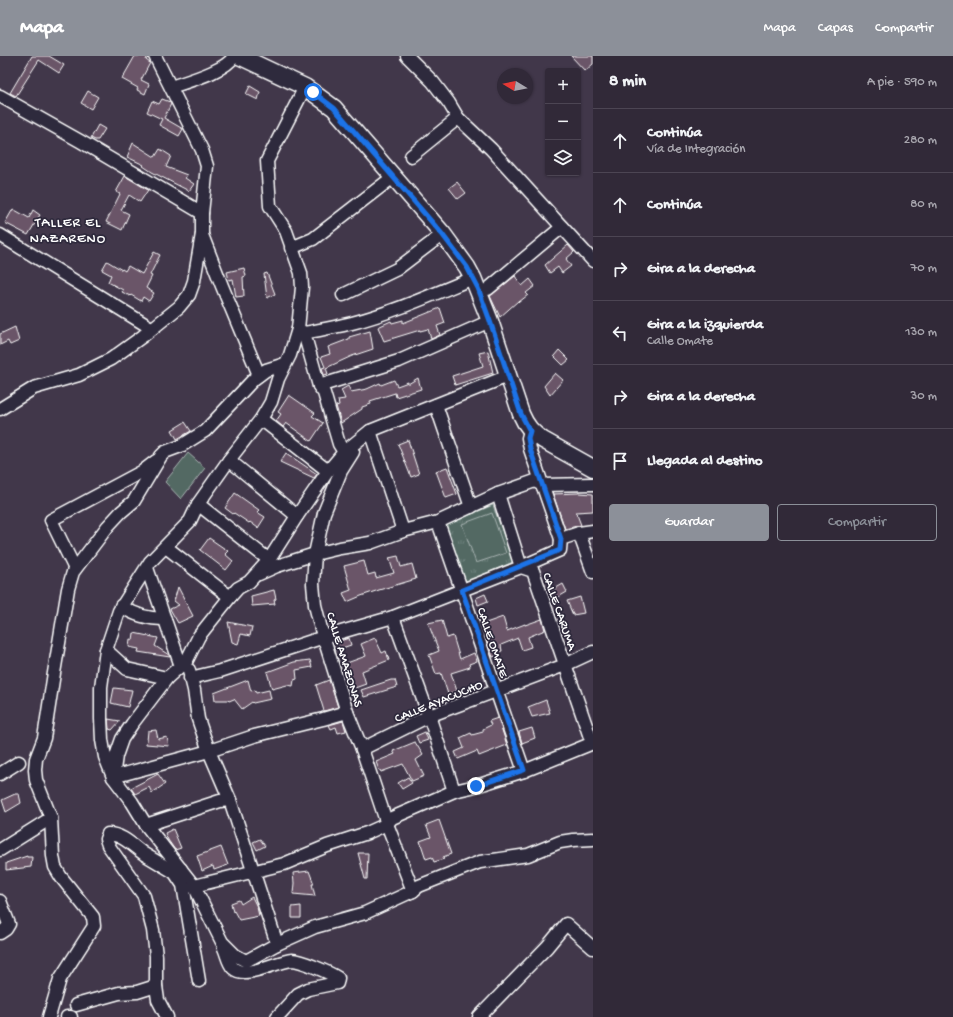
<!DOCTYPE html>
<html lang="es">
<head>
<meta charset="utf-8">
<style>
  :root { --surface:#312938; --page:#3d3543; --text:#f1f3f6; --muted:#a8a6ae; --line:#4c4553; --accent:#8c9099 }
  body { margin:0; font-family:"Gochi Hand",sans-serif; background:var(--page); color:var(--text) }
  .controls { position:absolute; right:12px; top:12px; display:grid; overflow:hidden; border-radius:4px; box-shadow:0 1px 3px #0004 }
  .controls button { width:36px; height:36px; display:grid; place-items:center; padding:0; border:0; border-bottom:1px solid var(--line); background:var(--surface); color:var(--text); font:20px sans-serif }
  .compass { position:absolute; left:497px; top:12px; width:36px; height:36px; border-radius:50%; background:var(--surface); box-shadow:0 1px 3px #0004; rotate:280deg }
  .stop { position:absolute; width:12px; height:12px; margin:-9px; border:3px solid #1a73e8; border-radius:50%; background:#fff }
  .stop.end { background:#1a73e8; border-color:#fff; box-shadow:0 1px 4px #0008 }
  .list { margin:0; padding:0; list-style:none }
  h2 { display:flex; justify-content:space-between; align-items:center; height:52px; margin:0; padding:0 16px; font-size:17px }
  h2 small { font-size:13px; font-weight:400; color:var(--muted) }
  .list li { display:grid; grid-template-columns:26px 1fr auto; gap:12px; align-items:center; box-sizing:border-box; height:64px; padding:0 16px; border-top:1px solid var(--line) }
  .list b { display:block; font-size:15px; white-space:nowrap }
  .list p { margin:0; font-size:13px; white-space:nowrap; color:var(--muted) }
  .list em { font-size:13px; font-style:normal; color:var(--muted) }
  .actions { display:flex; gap:8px; padding:12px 16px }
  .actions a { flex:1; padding:9px 0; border:1px solid var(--accent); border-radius:4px; text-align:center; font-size:14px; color:var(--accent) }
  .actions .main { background:var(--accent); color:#fff }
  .icon { flex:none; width:22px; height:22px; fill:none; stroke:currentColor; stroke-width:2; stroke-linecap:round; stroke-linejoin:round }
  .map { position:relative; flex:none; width:593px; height:961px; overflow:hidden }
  header { display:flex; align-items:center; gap:24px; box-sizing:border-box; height:56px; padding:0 20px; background:var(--accent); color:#fff }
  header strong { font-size:19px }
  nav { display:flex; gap:22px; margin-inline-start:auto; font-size:14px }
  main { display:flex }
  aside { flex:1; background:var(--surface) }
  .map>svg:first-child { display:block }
  .park { fill:url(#park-tufts); stroke:#a9b4b2 }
  .garden { fill:#536964; stroke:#a9b4b2 }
  .building { fill:#6b5568; stroke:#fff }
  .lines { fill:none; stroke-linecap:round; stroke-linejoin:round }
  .minor-casing { stroke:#fff; stroke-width:15 }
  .major-casing { stroke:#fff; stroke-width:19 }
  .minor { stroke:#2f2a3d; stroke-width:12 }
  .major { stroke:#2f2a3d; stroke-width:16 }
  .route { stroke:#1a73e8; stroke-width:5 }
  .labels { text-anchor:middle; stroke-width:3.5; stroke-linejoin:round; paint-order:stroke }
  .street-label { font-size:13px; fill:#fff; stroke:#2f2a3d }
  .neighbourhood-label { font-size:14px; letter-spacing:1px; fill:#fff; stroke:#2f2a3d }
</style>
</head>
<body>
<header>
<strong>Mapa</strong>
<nav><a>Mapa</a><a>Capas</a><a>Compartir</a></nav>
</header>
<main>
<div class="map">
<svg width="593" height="961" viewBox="0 0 593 961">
  <defs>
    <pattern id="park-tufts" width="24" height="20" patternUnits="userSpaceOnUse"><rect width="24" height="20" fill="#536964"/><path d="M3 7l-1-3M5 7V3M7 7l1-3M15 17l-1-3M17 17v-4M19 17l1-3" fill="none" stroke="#6d807b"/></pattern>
  </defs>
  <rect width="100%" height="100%" fill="#41374a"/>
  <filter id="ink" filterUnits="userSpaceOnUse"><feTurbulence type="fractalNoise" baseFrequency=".025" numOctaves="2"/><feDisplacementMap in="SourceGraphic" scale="8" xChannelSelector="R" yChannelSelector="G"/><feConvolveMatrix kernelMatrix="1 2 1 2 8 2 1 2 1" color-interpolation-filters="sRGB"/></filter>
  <g filter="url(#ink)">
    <!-- park -->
    <polygon class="park" points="493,449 513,506 466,526 446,469"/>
    <!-- garden -->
    <g class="garden">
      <polygon points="188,397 205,412 181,443 165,426"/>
      <polygon points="492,457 506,497 476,507 462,468"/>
    </g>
    <!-- building -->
    <g class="building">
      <polygon points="32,0 49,0 64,9 59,17 39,4 16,40 10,37"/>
      <polygon points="135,0 148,0 146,4 150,7 141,24 149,28 145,38 137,34 138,32 122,23"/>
      <polygon points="571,0 593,0 593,8 585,15"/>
      <polygon points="250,30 260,36 258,44 246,38"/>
      <polygon points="88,35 98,41 91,53 81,47"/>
      <polygon points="162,43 170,46 171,48 164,62 183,73 179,80 159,69 162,63 147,56 152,45 159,48"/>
      <polygon points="98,69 105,73 98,84 95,84 91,82"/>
      <polygon points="133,87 155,101 160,93 171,100 166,111 187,119 185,122 194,128 189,135 152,116 143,110 144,109 127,101"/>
      <polygon points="125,120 148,134 140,146 129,139 121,154 129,158 122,174 106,166 120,138 116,136"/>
      <polygon points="457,126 466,137 458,143 449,132"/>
      <polygon points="13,153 29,162 33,154 40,159 28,179 5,167"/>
      <polygon points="568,189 574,196 566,203 571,210 562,217 558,211 550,217 545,209"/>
      <polygon points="154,196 160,199 150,219 152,220 146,232 154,237 149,245 143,241 141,245 131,239 130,240 122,236 123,234 108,226 111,219 102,214 107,205 122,214 122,213 125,215 128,210 142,218"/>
      <polygon points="244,212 246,220 243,221 244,240 236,241 233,223 229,224 227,216"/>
      <polygon points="267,217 275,238 267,242 264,218"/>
      <polygon points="515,220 522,230 530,223 535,230 526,237 528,239 519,246 518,245 500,261 490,240"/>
      <polygon points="440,252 445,267 437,270 440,279 431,283 428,273 420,275 420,274 384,285 378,271 391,265 392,267 403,264 403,267"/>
      <polygon points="15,271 19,285 10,289 8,285 0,289 0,278"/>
      <polygon points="370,275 373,293 352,300 326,312 328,318 324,319 322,312 325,311 321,301 330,298 328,291 349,283 349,281"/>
      <polygon points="559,294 569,304 563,309 554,300"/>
      <polygon points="488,295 493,317 455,329 452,320 483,310 479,297"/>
      <polygon points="555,317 563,324 550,339 544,330"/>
      <polygon points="418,322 421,333 396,341 395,337 370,345 371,348 362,351 362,353 341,367 336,350 339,349 338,344 345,343 341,334 348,330 351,336 367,333 380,327 381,329 394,324 397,330 408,326 408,328"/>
      <polygon points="289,339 315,357 312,360 323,367 311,385 286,367 283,371 276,365 281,358 278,356"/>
      <polygon points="185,366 191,375 177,383 172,374"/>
      <polygon points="408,384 419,418 411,421 398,388"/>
      <polygon points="286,397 317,418 314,422 280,406"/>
      <polygon points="447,411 457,438 446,442 436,415"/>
      <polygon points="235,437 259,454 257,456 265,461 258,472 250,466 249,467 234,457 233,458 225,452"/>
      <polygon points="579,437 593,438 593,455 576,456 581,469 565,473 553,438"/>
      <polygon points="209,482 228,495 225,498 233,505 226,514 200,494"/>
      <polygon points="398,500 401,511 412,508 416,523 379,534 361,540 347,546 343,537 351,534 344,510 364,505 368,519 375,517 376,522 394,517 389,502"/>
      <polygon points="563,528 567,536 555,543 551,535"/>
      <polygon points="178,531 193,560 178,567 170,553 179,549 174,545"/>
      <polygon points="274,534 276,543 274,544 275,548 252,550 251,540"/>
      <polygon points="485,538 488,545 478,549 476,542"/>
      <polygon points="580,541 584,557 573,559 567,545"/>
      <polygon points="503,561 507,575 525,568 525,569 542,563 545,574 528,581 531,591 522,594 518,582 501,589 502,595 498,596 499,599 493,601 485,580 487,579 483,568"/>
      <polygon points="442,564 447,582 453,580 460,603 474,597 477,605 469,608 470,611 451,617 457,635 448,638 441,617 436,618 429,599 439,595 428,567"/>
      <polygon points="228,566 252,571 250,580 241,578 238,588 232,586"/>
      <polygon points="134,577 158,582 155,590 169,599 170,601 138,596 139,593 129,591 130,583 133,584"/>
      <polygon points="349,582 351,589 339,593 337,586"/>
      <polygon points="375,582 382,597 386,595 389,604 362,615 366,628 352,633 344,608 366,600 361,588"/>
      <polygon points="310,604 312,611 296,614 297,623 294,624 293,630 287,629 272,633 267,616 294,606"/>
      <polygon points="248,624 251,635 255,634 256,637 269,634 271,643 253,647 252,646 242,653 234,643 229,645 228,644 215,644 214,637"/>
      <polygon points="329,624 338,651 324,655 316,629"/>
      <polygon points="391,624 395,624 397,631 364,641 361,634"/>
      <polygon points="114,632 132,634 128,651 111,647"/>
      <polygon points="546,644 550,657 532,661 528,651"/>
      <polygon points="498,662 507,689 479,700 477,695 458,703 455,696 464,692 460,682 471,677 472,679 483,676 483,673 491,669 489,665"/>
      <polygon points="108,663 120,665 112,674 109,673"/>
      <polygon points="343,665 346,675 338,677 336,671 331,673 329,669"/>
      <polygon points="532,672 535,682 522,687 519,676"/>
      <polygon points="156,674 158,683 167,681 169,690 146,688 146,686 147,685 148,675"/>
      <polygon points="425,676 428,684 419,687 416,680"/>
      <polygon points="415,686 423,699 416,704 424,720 412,725 403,708 381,716 380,714 379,714 376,706 395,698 393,695"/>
      <polygon points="158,718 165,728 152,737 149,731 135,738 131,732"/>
      <polygon points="408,721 412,727 402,733 398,727"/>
      <polygon points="15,738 19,738 21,747 6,756 2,744"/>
      <polygon points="439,764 451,798 443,801 444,803 434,806 432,801 426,803 420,785 431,781 426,769"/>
      <polygon points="173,773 181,792 175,794 168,784 165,777"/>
      <polygon points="260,783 265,790 257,794 253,786"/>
      <polygon points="221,791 228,809 214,814 213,810 202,815 197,800"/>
      <polygon points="358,797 368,797 367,823 365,823"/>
      <polygon points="27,800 27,801 32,801 31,811 6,814 6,807"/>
      <polygon points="309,815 314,828 312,828 315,840 293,838 294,827 293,817"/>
      <polygon points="252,841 257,851 259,860 239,864 234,855 233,856 231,847 239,844 241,848"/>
      <polygon points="301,850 301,862 292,862 292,851"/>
    </g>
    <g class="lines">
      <!-- minor casing -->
      <g class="minor-casing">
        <g id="minor">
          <polyline points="407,0 433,26 449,47 458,62 491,93 593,205"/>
          <path d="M171,31C188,25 226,15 234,0"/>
          <polyline points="305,31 267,105 270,150 286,175 301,217 302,231 298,273 304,277 319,330 324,337 339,388 344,396"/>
          <polyline points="0,40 80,85 202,157"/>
          <polyline points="411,100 458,62"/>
          <polyline points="0,179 151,272"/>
          <polyline points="202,179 222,230 259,319"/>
          <polyline points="291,192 313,183 393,121"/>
          <polyline points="488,233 562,171"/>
          <polyline points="343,239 397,213 443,178"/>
          <polyline points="298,273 290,299 278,323 271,346 261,363 229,404 198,448 190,465 150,506 119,555 106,594 101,631 101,663 102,684 105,701 113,721 132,746 146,769 194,830 222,886 235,899 246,905 277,888 315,871 365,857 413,835 419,830 472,809 480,806 528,799 560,786 573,784 593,783"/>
          <path d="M304,277C320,274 336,271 352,267C394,256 434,238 473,222"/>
          <polyline points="319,330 399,305 490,265"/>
          <polyline points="436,349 471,451"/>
          <polyline points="0,353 34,332 79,319 111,303 143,280 179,251 189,239 194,225 202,178 202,157 207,110 202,94 155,0"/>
          <polyline points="261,363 328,415"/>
          <polyline points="370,375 403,475"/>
          <polyline points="530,375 528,382 530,393 561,483"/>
          <polyline points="353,396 341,415 324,457 315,498 313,528 315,549 321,573 347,656 362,693 387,768 413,835"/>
          <polyline points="229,404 297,460"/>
          <polyline points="498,438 521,511 533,515 592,687"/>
          <polyline points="198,448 269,504"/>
          <polyline points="438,466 524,715"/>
          <polyline points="579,477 593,516"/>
          <polyline points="166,491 230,541"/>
          <polyline points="147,512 181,610"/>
          <polyline points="75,513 51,464 143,415 156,405"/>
          <polyline points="259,518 277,510 315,498 340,492 370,487 403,475 438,466 498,438 535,425 542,429 593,428"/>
          <path d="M121,550C134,559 150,563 165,563"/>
          <polyline points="393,561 429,660 454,735"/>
          <polyline points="106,594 127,613 167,622"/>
          <polyline points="189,614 194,634 198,663 209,695 230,744 277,888"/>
          <polyline points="190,622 220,615 324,581 393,561 521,511 560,494 561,483 579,477 593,475"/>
          <polyline points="347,656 323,663 254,680 209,695 113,721 116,700 122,683 132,668 167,622 187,604 199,580 230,541 238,532 249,526 269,504 297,460 328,415 344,396 370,375 508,320"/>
          <polyline points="362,693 429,660 565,609 593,596"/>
          <polyline points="0,718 19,706"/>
          <polyline points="146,769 220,745 230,744"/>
          <polyline points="0,794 51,762"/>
          <polyline points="175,817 183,829 199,925"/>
          <polyline points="194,830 284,808 327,790 367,777 387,768 392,762 454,735 476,730 524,715 593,687"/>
          <polyline points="0,845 9,868 6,873 0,877"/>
          <path d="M224,892C227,898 228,907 233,912C246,924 276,905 292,904C301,904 330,917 338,922L337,927L308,933L298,938L277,961"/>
          <polyline points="76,949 119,937 137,936 156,930"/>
          <polyline points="49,961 60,923 94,870 93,861 61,821 55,811 53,800 51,762 36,724 35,714 36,703 44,682 54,617 68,533 73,516 108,470 121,456 134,445 161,400 165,396 181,390 205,375 254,323 266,314 285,308"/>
          <polyline points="67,961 71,961"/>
          <path d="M167,961L158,944L156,930V900L153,874L144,840L108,789L106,783L108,778C122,778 133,790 144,798C154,804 164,810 174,816L181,813"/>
          <polyline points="479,961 547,891 566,868 593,892"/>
        </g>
      </g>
      <!-- major casing -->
      <g class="major-casing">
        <path id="major" d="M239,0L305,31L334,52L443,178L467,211L473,222L490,265L521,358C526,370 532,377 543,384L593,412"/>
      </g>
      <!-- minor -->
      <use href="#minor" class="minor"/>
      <!-- major -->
      <use href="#major" class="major"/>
    </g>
  </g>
  <g class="lines" filter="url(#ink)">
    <!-- route -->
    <polyline class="route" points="313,36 334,52 442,178 467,211 478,232 490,265 521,358 530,375 528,382 530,393 561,483 560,494 462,534 524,714 476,730"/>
  </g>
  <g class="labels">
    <!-- street labels -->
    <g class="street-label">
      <text transform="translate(561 555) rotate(71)" y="5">CALLE CARUMA</text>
      <text transform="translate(494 586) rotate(71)" y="5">CALLE OMATE</text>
      <text transform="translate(346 603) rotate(73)" y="5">CALLE AMAZONAS</text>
      <text transform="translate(438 644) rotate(-22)" y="5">CALLE AYACUCHO</text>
    </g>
    <!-- neighbourhood labels -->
    <g class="neighbourhood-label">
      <text x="68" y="170">TALLER EL<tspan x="68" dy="16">NAZARENO</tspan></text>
    </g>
  </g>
</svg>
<div class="controls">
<button>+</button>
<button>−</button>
<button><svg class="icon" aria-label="layers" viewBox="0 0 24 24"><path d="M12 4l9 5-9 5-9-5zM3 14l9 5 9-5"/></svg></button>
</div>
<svg class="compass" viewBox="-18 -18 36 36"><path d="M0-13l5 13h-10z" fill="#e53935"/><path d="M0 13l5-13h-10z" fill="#a8a6ae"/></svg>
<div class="stop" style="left:313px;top:36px"></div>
<div class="stop end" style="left:476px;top:730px"></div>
</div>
<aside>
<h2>8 min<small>A pie · 590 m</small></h2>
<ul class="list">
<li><svg class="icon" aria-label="ahead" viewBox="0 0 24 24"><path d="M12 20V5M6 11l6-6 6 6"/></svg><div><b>Continúa</b><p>Vía de Integración</p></div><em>280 m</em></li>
<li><svg class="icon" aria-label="ahead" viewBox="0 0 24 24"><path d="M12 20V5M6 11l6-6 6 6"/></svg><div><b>Continúa</b></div><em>80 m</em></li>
<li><svg class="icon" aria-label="right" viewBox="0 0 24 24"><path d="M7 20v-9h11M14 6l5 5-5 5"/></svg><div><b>Gira a la derecha</b></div><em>70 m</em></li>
<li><svg class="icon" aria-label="left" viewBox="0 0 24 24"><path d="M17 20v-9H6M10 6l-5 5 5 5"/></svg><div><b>Gira a la izquierda</b><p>Calle Omate</p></div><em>130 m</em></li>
<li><svg class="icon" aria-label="right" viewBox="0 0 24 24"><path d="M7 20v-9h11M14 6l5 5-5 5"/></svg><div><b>Gira a la derecha</b></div><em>30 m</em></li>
<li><svg class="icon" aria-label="arrive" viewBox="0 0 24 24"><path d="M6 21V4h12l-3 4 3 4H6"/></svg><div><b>Llegada al destino</b></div></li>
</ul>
<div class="actions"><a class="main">Guardar</a><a>Compartir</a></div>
</aside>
</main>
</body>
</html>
